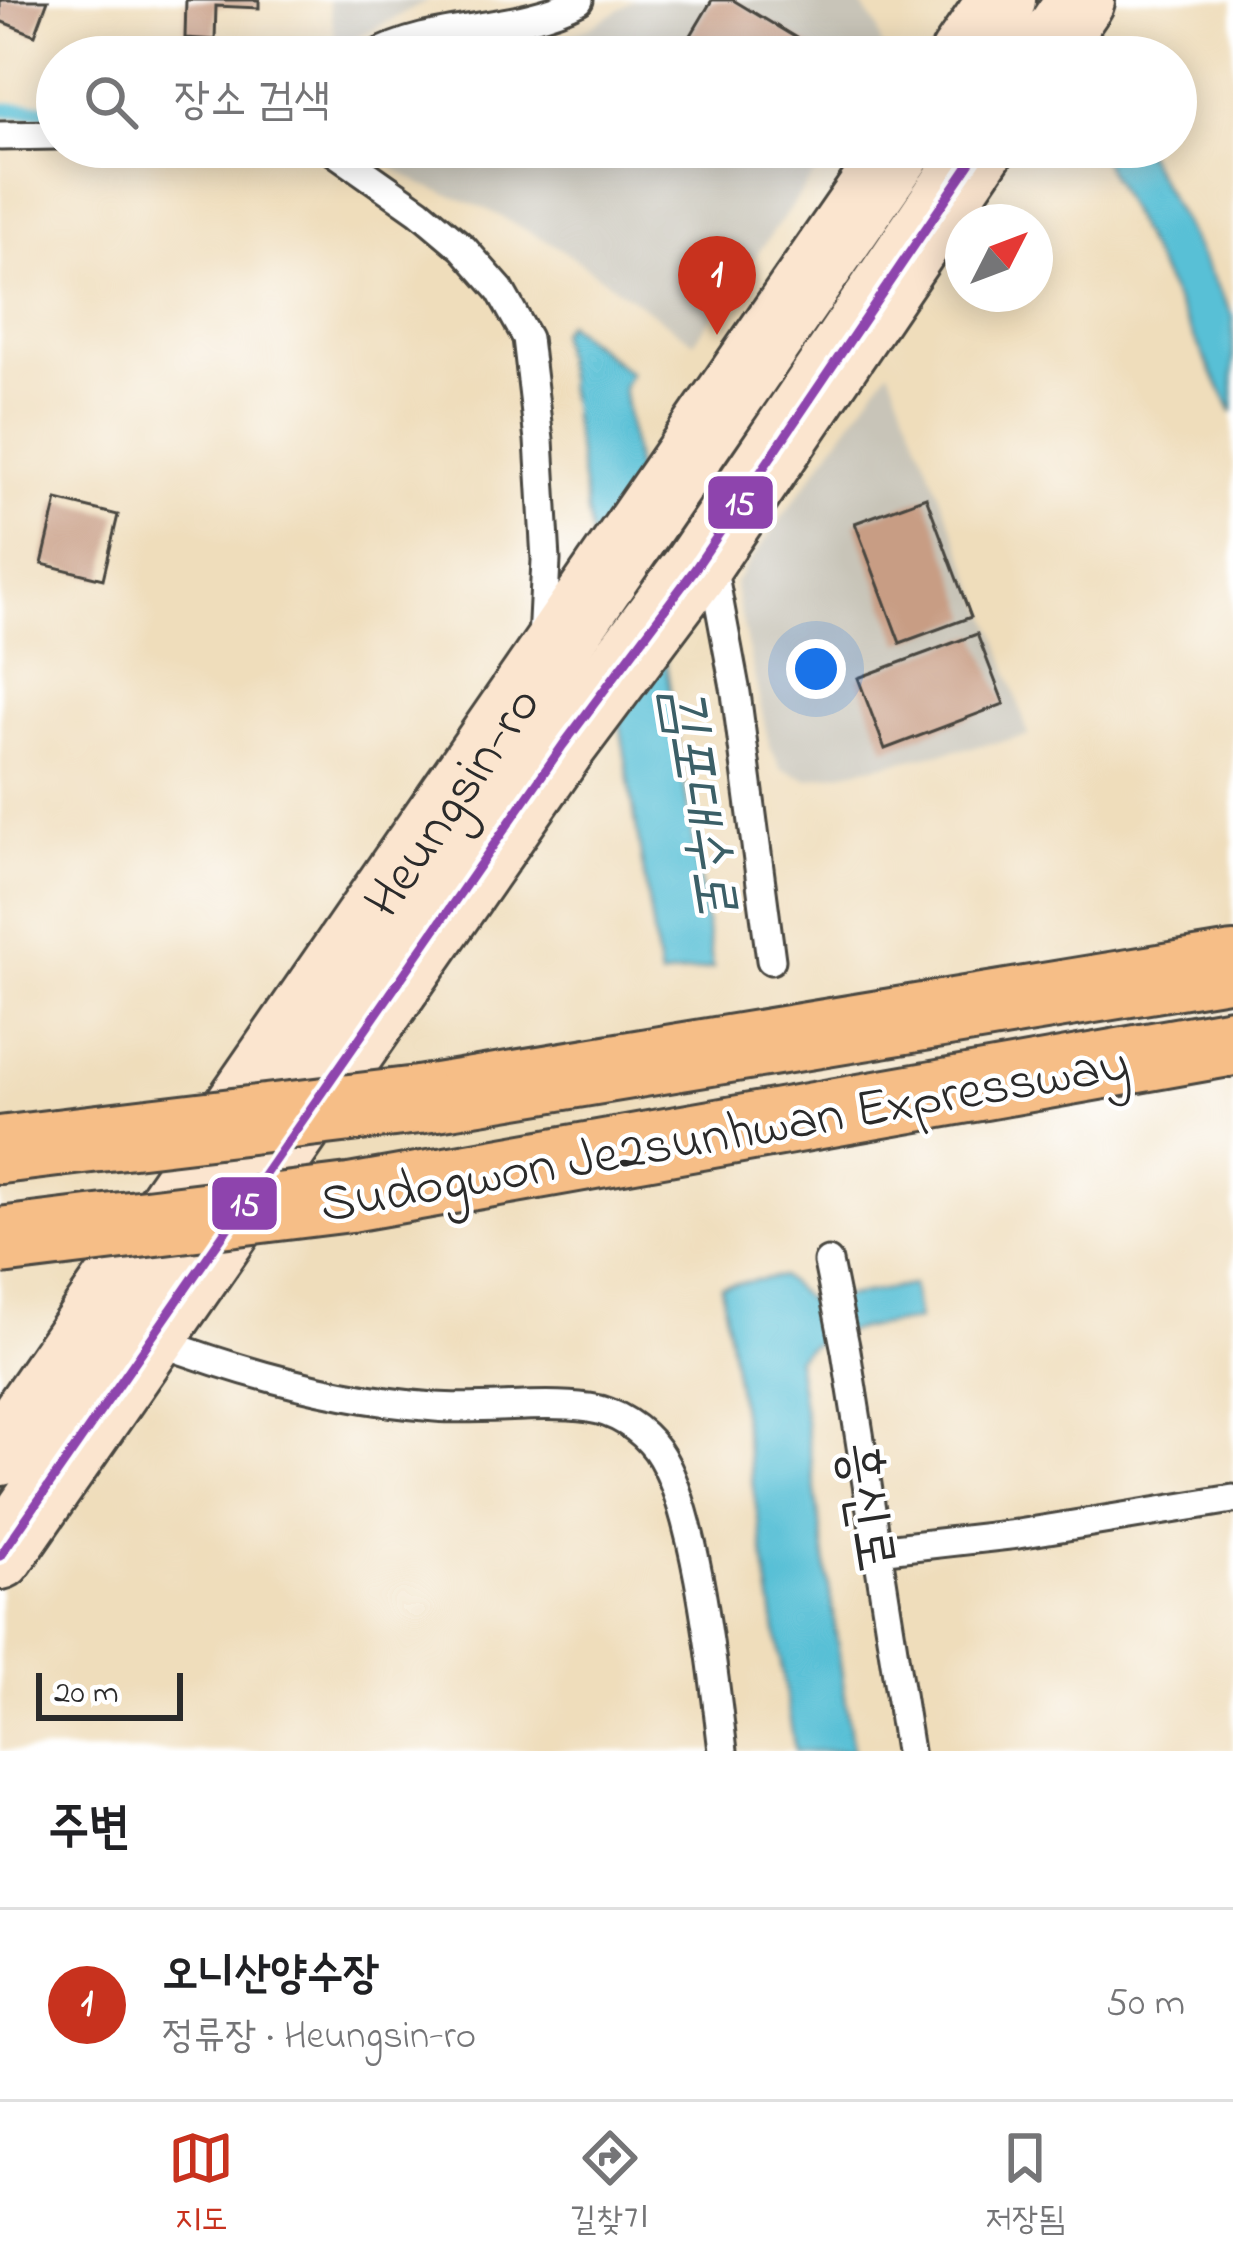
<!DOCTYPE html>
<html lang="ko">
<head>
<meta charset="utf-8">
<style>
  :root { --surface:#fff; --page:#f6f6f6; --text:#202124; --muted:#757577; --line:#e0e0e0; --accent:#c8321e }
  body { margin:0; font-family:"Indie Flower","Poor Story",sans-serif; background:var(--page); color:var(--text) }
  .compass { position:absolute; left:945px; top:204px; width:108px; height:108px; border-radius:50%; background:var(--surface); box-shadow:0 6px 30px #0003; rotate:48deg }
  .scale { position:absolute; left:36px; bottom:30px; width:147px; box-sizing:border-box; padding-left:12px; border:6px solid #2b2b2b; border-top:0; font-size:33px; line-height:42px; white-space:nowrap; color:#2b2b2b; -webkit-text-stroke:9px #fff; paint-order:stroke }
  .you { position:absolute; left:816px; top:669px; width:42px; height:42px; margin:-30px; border:9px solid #fff; border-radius:50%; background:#1a73e8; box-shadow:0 0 0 18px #1a73e833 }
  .badge { display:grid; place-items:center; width:78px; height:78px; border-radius:50%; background:var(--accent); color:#fff; font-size:39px; font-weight:700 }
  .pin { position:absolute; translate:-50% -99px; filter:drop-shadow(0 3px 6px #0008) }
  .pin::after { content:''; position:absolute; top:63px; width:42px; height:36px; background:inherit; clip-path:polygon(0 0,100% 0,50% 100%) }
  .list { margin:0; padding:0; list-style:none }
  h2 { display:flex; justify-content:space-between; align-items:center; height:156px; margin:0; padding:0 48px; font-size:51px }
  h2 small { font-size:39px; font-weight:400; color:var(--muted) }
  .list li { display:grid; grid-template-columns:78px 1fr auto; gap:36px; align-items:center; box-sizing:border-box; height:192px; padding:0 48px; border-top:3px solid var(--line) }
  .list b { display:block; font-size:45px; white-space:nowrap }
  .list p { margin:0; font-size:39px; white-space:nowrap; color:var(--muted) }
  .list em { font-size:39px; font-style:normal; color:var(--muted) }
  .icon { flex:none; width:66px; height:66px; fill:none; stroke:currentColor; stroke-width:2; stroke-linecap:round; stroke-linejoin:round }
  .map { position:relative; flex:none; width:1233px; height:1751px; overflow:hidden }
  .search { position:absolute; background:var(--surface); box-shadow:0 6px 30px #0003; left:36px; right:36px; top:36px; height:132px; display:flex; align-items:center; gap:30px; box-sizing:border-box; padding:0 42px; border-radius:66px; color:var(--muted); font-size:45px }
  .sheet { height:348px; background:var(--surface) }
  nav { display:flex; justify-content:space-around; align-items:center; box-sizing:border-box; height:168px; border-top:3px solid var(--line); background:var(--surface); font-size:33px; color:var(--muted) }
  nav a { display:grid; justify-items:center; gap:6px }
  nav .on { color:var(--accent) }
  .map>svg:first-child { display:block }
  .industrial { fill:#c8c4b8 }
  .water { fill:#59c0d6; stroke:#427680; stroke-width:3 }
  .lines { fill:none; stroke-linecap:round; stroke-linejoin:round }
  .stream { stroke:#59c0d6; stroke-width:15 }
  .building { fill:#c89d84 }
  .service-casing { stroke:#484641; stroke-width:33 }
  .secondary-casing { stroke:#484641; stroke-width:72 }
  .motorway-casing { stroke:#484641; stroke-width:72 }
  .service { stroke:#fff; stroke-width:27 }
  .secondary { stroke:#fbe5cf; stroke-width:66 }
  .motorway { stroke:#f6be87; stroke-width:66 }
  .motorway-bridge-casing { stroke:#484641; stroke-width:72; stroke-linecap:butt }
  .motorway-bridge { stroke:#f6be87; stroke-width:66 }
  .bus-1-casing { stroke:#fff; stroke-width:18 }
  .bus-1 { stroke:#8e44ad; stroke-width:9 }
  .labels { text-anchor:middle; stroke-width:9; stroke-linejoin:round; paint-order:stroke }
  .street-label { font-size:54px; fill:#2b2b2b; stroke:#fff }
  .water-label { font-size:57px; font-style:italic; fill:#3b5f67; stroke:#fff }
  .line-badge { stroke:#fff; stroke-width:4.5 }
  .badge-label { font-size:33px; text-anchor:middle; font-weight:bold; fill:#fff }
</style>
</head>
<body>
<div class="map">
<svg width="1233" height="1751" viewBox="0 0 1233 1751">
  <rect width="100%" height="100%" fill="#fff"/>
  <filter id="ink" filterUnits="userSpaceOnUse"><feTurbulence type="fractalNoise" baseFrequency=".00833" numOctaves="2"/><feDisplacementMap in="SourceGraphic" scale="24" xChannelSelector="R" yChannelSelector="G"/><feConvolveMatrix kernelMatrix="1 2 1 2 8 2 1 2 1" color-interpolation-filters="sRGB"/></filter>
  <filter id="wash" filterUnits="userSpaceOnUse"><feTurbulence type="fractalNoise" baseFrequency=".004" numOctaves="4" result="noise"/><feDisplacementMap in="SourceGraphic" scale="48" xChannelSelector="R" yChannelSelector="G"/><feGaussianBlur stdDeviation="2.7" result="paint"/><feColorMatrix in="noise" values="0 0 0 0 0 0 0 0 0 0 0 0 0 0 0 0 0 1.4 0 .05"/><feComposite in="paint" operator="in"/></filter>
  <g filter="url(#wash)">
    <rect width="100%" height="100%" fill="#efddbb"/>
    <!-- industrial -->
    <g class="industrial">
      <polygon points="328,0 430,0 338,47"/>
      <polygon points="634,0 858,0 877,27 884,55 458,57 547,42 589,28"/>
      <polygon points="358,147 834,147 694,342 555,245 486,209 421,184"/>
      <polygon points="889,369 997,636 1029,736 809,779 781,769 769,744 734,584"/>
    </g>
    <!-- water -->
    <g class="water">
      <polygon points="1096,147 1142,147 1233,316 1233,413"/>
      <polygon points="566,323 630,373 623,387 713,968 660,977 559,333"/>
      <path d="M781,1276L805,1298L819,1301L912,1285L918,1320C876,1327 825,1327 796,1359L853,1751H795L721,1286Z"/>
    </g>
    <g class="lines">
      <!-- stream -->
      <polyline class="stream" points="0,110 57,110"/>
    </g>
    <g id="blocks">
      <!-- building -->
      <g class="building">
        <polygon points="0,0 48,0 35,35 0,21"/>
        <polygon points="186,0 259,0 259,8 216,6 215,40 185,38"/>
        <polygon points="712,0 733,0 828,57 678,57"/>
        <polygon points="407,147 467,147 467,149 410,161"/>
        <polygon points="926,497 971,617 900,643 855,523"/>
        <polygon points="57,500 118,515 103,579 42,564"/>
        <polygon points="977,634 1004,704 885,749 858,678"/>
      </g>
    </g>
  </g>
  <g filter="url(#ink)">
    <use href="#blocks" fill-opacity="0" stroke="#484641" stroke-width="3"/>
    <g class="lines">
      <!-- service casing -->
      <g class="service-casing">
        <g id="service">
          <path d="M372,57C434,22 515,33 579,0"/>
          <polyline points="0,136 57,135"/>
          <polyline points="328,147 419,211 463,248 500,290 527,338 539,440 546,560 542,641"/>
          <polyline points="711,559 736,693 771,960"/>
          <polyline points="828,1262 846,1351 909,1751"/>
          <path d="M152,1339C242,1373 338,1400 435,1407C486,1411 539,1401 589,1408C615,1411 642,1429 657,1450C697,1507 714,1678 723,1751"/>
          <polyline points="877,1550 1018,1534 1233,1499"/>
        </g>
      </g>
      <!-- secondary casing -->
      <g class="secondary-casing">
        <g id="secondary">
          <polyline points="963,57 1002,0"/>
          <polyline points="1042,57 1081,0"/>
          <path id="s1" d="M0,1452L901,147"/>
          <polyline points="0,1556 563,745 695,569 981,147"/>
        </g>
      </g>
      <!-- motorway casing -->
      <g class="motorway-casing">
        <g id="motorway">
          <polyline points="418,1100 1233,966"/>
          <polyline points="0,1150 57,1143"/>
          <polyline points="350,1198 1233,1042"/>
        </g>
      </g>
      <!-- service -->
      <use href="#service" class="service"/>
      <!-- secondary -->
      <use href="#secondary" class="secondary"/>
      <!-- motorway -->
      <use href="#motorway" class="motorway"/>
      <!-- motorway-bridge casing -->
      <g class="motorway-bridge-casing">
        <g id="motorway-bridge">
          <polyline points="57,1143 418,1100"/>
          <polyline points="0,1241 350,1198"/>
        </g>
      </g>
      <!-- motorway-bridge -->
      <use href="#motorway-bridge" class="motorway-bridge"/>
      <!-- bus-1 casing -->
      <g class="bus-1-casing">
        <polyline id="bus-1" points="0,1556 563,745 695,569 981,147"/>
      </g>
      <!-- bus-1 -->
      <use href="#bus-1" class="bus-1"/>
    </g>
  </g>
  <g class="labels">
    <!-- street labels -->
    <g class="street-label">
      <text dy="19" stroke="none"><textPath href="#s1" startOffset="792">Heungsin-ro</textPath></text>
      <text transform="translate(724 1131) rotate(-10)" y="19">Sudogwon Je2sunhwan Expressway</text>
      <text transform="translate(870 1506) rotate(81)" y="19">흥신로</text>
    </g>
    <!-- water labels -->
    <g class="water-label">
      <text transform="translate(703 800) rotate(81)" y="20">김포대수로</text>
    </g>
  </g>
  <g class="line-badge">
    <rect x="706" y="474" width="69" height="57" rx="12" fill="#8e44ad"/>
    <rect x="210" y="1175" width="69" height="57" rx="12" fill="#8e44ad"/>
  </g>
  <g class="badge-label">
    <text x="740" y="514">15</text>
    <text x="245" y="1215">15</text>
  </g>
</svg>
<svg class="compass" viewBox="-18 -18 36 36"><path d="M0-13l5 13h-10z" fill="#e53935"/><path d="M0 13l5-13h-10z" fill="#757577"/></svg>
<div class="scale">20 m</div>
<div class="you"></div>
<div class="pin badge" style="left:717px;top:335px">1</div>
<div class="search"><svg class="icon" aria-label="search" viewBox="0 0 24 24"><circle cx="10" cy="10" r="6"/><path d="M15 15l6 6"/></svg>장소 검색</div>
</div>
<section class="sheet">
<h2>주변<small></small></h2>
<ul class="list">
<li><span class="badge">1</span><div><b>오니산양수장</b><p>정류장 · Heungsin-ro</p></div><em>50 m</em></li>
</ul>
</section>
<nav>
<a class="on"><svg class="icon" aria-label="map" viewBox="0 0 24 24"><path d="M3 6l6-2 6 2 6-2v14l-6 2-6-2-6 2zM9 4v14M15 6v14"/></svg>지도</a>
<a><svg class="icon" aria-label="directions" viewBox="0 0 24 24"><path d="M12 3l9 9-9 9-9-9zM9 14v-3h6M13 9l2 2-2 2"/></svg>길찾기</a>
<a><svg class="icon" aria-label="saved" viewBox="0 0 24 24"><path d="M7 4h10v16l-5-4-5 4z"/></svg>저장됨</a>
</nav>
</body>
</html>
